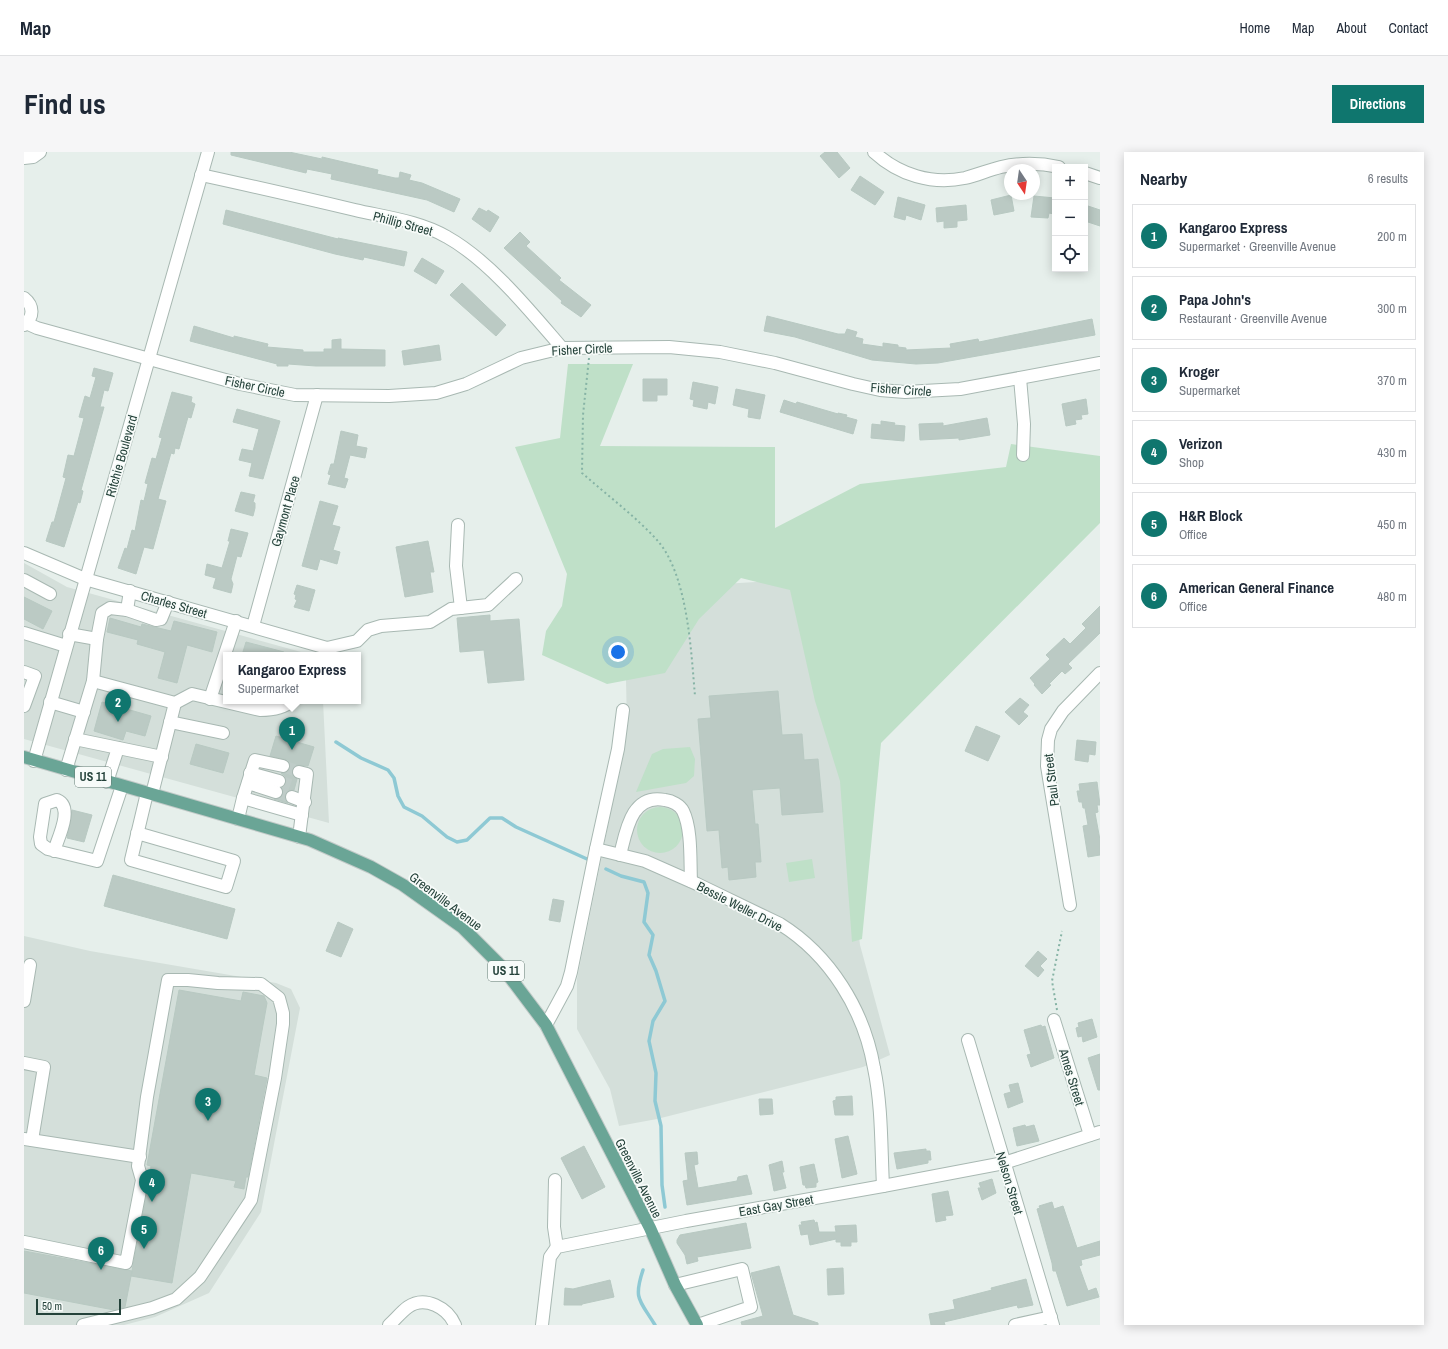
<!DOCTYPE html>
<html lang="en">
<head>
<meta charset="utf-8">
<style>
  :root { --surface:#fff; --page:#f6f6f7; --text:#1f2937; --muted:#747a83; --line:#e0e1e3; --accent:#0f766e }
  body { margin:0; font-family:"Archivo Narrow",sans-serif; background:var(--page); color:var(--text) }
  .controls { position:absolute; right:12px; top:12px; display:grid; overflow:hidden; border-radius:0px; box-shadow:0 2px 10px #0003 }
  .controls button { width:36px; height:36px; display:grid; place-items:center; padding:0; border:0; border-bottom:1px solid var(--line); background:var(--surface); color:var(--text); font:20px sans-serif }
  .compass { position:absolute; left:980px; top:12px; width:36px; height:36px; border-radius:50%; background:var(--surface); box-shadow:0 2px 10px #0003; rotate:167deg }
  .scale { position:absolute; left:12px; bottom:10px; width:85px; box-sizing:border-box; padding-left:4px; border:2px solid #24423a; border-top:0; font-size:11px; line-height:14px; white-space:nowrap; color:#24423a; -webkit-text-stroke:3px #f7fbf9; paint-order:stroke }
  .you { position:absolute; left:594px; top:500px; width:14px; height:14px; margin:-10px; border:3px solid #fff; border-radius:50%; background:#1a73e8; box-shadow:0 0 0 6px #1a73e833 }
  .badge { display:grid; place-items:center; width:26px; height:26px; border-radius:50%; background:var(--accent); color:#fff; font-size:13px; font-weight:700 }
  .pin { position:absolute; translate:-50% -33px; filter:drop-shadow(0 1px 2px #0008) }
  .pin::after { content:''; position:absolute; top:21px; width:14px; height:12px; background:inherit; clip-path:polygon(0 0,100% 0,50% 100%) }
  .popup { position:absolute; left:199px; top:500px; width:138px; height:52px; box-sizing:border-box; display:grid; place-content:center; border-radius:0px; background:var(--surface); filter:drop-shadow(0 1px 3px #0005); font-size:13px; white-space:nowrap; color:var(--muted) }
  .popup b { font-size:15px; color:var(--text) }
  .popup::after { content:''; position:absolute; left:50%; top:100%; margin-left:-8px; border:8px solid transparent; border-top-color:var(--surface) }
  .list { margin:0; padding:0; list-style:none }
  h2 { display:flex; justify-content:space-between; align-items:center; height:52px; margin:0; padding:0 16px; font-size:17px }
  h2 small { font-size:13px; font-weight:400; color:var(--muted) }
  .list li { display:grid; grid-template-columns:26px 1fr auto; gap:12px; align-items:center; box-sizing:border-box; height:64px; margin:0 8px 8px; padding:0 8px; border:1px solid var(--line); border-radius:0px }
  .list b { display:block; font-size:15px; white-space:nowrap }
  .list p { margin:0; font-size:13px; white-space:nowrap; color:var(--muted) }
  .list em { font-size:13px; font-style:normal; color:var(--muted) }
  .icon { flex:none; width:22px; height:22px; fill:none; stroke:currentColor; stroke-width:2; stroke-linecap:round; stroke-linejoin:round }
  .map { position:relative; flex:none; width:1076px; height:1173px; overflow:hidden; border-radius:0px }
  header { display:flex; align-items:center; gap:24px; box-sizing:border-box; height:56px; padding:0 20px; background:var(--surface); border-bottom:1px solid var(--line) }
  header strong { font-size:19px }
  nav { display:flex; gap:22px; margin-inline-start:auto; font-size:14px }
  .intro { display:flex; align-items:center; justify-content:space-between; box-sizing:border-box; height:96px; padding:0 24px }
  h1 { margin:0; font-size:28px }
  .button { padding:10px 18px; border-radius:0px; background:var(--accent); color:#fff; font-size:14px; font-weight:700 }
  main { display:flex; gap:24px; padding:0 24px }
  aside { flex:1; background:var(--surface); border-radius:0px; box-shadow:0 2px 10px #0003 }
  .map>svg:first-child { display:block }
  .built { fill:#d4dfda }
  .green { fill:#bfe0c8 }
  .lines { fill:none; stroke-linecap:round; stroke-linejoin:round }
  .stream { stroke:#8ec9d4; stroke-width:3.5 }
  .building { fill:#bbcac4; stroke:#b8c9c2 }
  .minor-tunnel { stroke:#bfccc8; stroke-width:12; stroke-dasharray:12 6; stroke-linecap:butt }
  .minor-casing { stroke:#a8b8b2; stroke-width:14 }
  .major-casing { stroke:#c2cac8; stroke-width:14 }
  .path { stroke:#86b3a5; stroke-width:2; stroke-dasharray:2 3; stroke-linecap:butt }
  .minor { stroke:#fff; stroke-width:12 }
  .major { stroke:#6aa596; stroke-width:12 }
  .labels { text-anchor:middle; stroke-width:3.5; stroke-linejoin:round; paint-order:stroke }
  .shield { fill:#f7fbf9; stroke:#637a73; stroke-width:1 }
  .shield-label { font-size:12px; font-weight:bold; fill:#24423a }
  .street-label { font-size:13px; fill:#24423a; stroke:#f7fbf9 }
</style>
</head>
<body>
<header>
<strong>Map</strong>
<nav><a>Home</a><a>Map</a><a>About</a><a>Contact</a></nav>
</header>
<div class="intro"><h1>Find us</h1><a class="button">Directions</a></div>
<main>
<div class="map">
<svg width="1076" height="1173" viewBox="0 0 1076 1173">
  <rect width="100%" height="100%" fill="#e6efeb"/>
  <!-- built -->
  <g class="built">
    <polygon points="0,411 43,435 288,503 202,503 202,549 299,549 305,671 0,587"/>
    <polygon points="782,427 823,633 828,723 836,793 866,903 839,915 633,967 595,974 586,937 553,877 553,827 601,589 603,573 600,438"/>
    <polygon points="0,784 66,799 252,831 267,837 276,856 237,1060 185,1141 131,1165 100,1173 0,1173"/>
  </g>
  <!-- green -->
  <g class="green">
    <polygon points="544,212 609,212 576,294 751,295 751,376 836,332 982,315 987,292 1076,304 1076,371 857,591 838,787 828,790 816,629 791,549 766,438 717,426 675,467 641,521 583,532 518,503 522,479 538,454 543,422 491,295 536,286"/>
    <polygon points="666,595 671,607 670,624 662,631 612,640 628,602 639,597"/>
    <circle cx="636" cy="678" r="23"/>
    <polygon points="788,707 791,726 765,730 762,711"/>
  </g>
  <g class="lines">
    <!-- stream -->
    <g class="stream">
      <polyline points="312,590 337,606 364,618 370,626 374,644 380,655 398,664 423,685 433,690 443,688 466,666 478,666 492,675 563,707"/>
      <polyline points="582,717 597,724 620,730 624,741 620,770 629,783 625,803 632,819 641,849 629,869 625,889 632,921 631,949 637,974 638,1033 641,1055"/>
      <path d="M619,1118C609,1148 616,1148 631,1173"/>
    </g>
  </g>
  <!-- building -->
  <g class="building">
    <polygon points="207,0 265,0 298,7 298,5 354,18 353,22 371,26 375,26 376,20 387,23 385,28 398,31 436,47 430,60 403,48 307,27 308,22 283,17 282,21 207,3"/>
    <polygon points="801,0 813,0 826,16 815,26 796,4"/>
    <polygon points="836,24 860,40 851,53 827,38"/>
    <polygon points="987,43 990,59 970,63 967,48"/>
    <polygon points="1010,44 1031,46 1030,62 1025,61 1024,66 1007,65"/>
    <polygon points="874,45 901,53 897,68 882,63 881,68 870,65"/>
    <polygon points="942,53 943,68 933,69 933,75 920,76 920,69 913,70 912,56"/>
    <polygon points="1061,53 1076,58 1076,74 1061,69"/>
    <polygon points="455,56 463,60 464,58 475,65 466,80 448,67"/>
    <polygon points="202,58 314,87 314,86 383,100 380,114 340,105 339,108 311,102 199,72"/>
    <polygon points="496,80 506,90 502,94 537,126 535,128 567,153 557,165 537,151 538,149 480,96"/>
    <polygon points="398,106 420,119 412,132 390,119"/>
    <polygon points="438,131 482,173 472,184 426,143"/>
    <polygon points="743,164 814,182 821,182 823,177 833,180 831,185 839,187 838,192 859,195 859,191 874,193 874,195 882,196 882,198 927,196 926,192 954,187 955,190 1068,167 1071,183 914,211 892,212 848,208 771,185 740,179"/>
    <polygon points="170,174 210,186 210,184 244,192 243,195 279,198 279,200 300,200 300,197 308,197 308,188 317,187 317,197 361,198 361,214 292,214 264,212 264,214 253,214 253,212 166,189"/>
    <polygon points="415,193 417,208 380,213 378,199"/>
    <polygon points="70,216 89,221 84,239 80,238 76,255 80,255 57,338 59,339 56,351 54,350 40,395 22,389 28,370 30,370 42,326 39,325 44,303 50,304 60,266 55,265 61,244 66,246 72,225 68,224"/>
    <polygon points="619,227 643,227 643,243 633,243 633,249 619,249"/>
    <polygon points="669,230 694,235 691,252 684,250 683,257 669,254 670,248 666,247"/>
    <polygon points="712,237 741,243 736,267 724,265 725,257 709,253"/>
    <polygon points="148,240 168,245 167,250 171,252 167,266 164,265 155,297 151,296 150,302 147,301 134,347 142,349 129,397 120,395 112,422 94,416 101,396 103,397 108,378 111,379 117,348 120,349 124,332 121,331 128,306 132,307 138,286 135,285"/>
    <polygon points="1062,247 1064,262 1057,263 1058,267 1051,268 1052,272 1042,274 1038,252"/>
    <polygon points="760,248 772,252 773,250 814,262 814,261 823,263 822,265 833,268 829,282 756,260"/>
    <polygon points="213,257 256,269 239,327 225,324 228,311 215,308 218,297 229,299 235,277 209,270"/>
    <polygon points="963,266 966,283 935,288 935,286 896,288 895,272 919,271 919,274"/>
    <polygon points="857,269 871,271 870,273 881,274 880,289 847,286 848,272 857,273"/>
    <polygon points="317,279 334,283 332,294 343,296 341,306 326,303 320,326 324,327 321,336 304,332 307,323 304,322 307,312 310,312"/>
    <polygon points="217,340 231,343 229,350 231,351 231,356 229,364 211,359"/>
    <polygon points="296,349 314,354 308,373 316,375 309,398 316,400 313,412 296,407 293,418 278,414"/>
    <polygon points="207,377 224,381 217,405 213,404 207,427 209,432 207,441 189,436 192,426 181,423 183,412 198,416 206,389 204,389"/>
    <polygon points="404,389 410,420 406,420 409,440 381,445 372,395"/>
    <polygon points="273,433 291,438 285,459 270,455 273,448 271,447 272,443 270,442"/>
    <polygon points="0,445 28,459 19,477 0,467"/>
    <polygon points="1076,454 1076,481 1044,512 1048,516 1041,522 1038,519 1025,532 1027,533 1018,542 1010,533 1011,532 1006,526 1026,507 1022,503 1040,486 1046,492 1062,476 1058,472"/>
    <polygon points="466,463 466,469 495,467 500,528 464,531 460,498 436,500 433,466"/>
    <polygon points="86,466 117,475 118,472 147,479 150,469 193,480 188,500 163,493 153,531 134,526 141,500 113,492 114,488 83,480"/>
    <polygon points="222,490 260,500 260,503 218,503"/>
    <polygon points="754,539 758,583 778,582 780,608 794,607 799,660 758,663 756,636 728,638 731,672 734,672 737,710 731,710 732,725 705,728 704,715 698,716 695,678 683,679 674,567 687,566 685,544"/>
    <polygon points="996,546 1005,553 999,560 1004,564 995,573 981,560"/>
    <polygon points="78,550 127,564 121,584 102,579 99,588 70,579"/>
    <polygon points="952,574 976,584 964,609 941,599"/>
    <polygon points="252,584 290,595 284,614 273,613 268,618 268,622 273,627 270,638 264,639 261,643 261,647 264,651 250,647 257,645 259,642 258,636 262,631 261,624 257,621 262,621 266,615 264,608 246,604"/>
    <polygon points="1053,588 1072,590 1071,603 1065,602 1064,610 1051,608"/>
    <polygon points="172,592 205,601 199,621 166,612"/>
    <polygon points="1073,630 1076,653 1073,653 1074,660 1071,661 1076,688 1076,703 1064,705 1059,674 1064,673 1061,656 1059,656 1058,650 1055,650 1053,639 1056,639 1055,632"/>
    <polygon points="48,658 68,663 60,690 43,686"/>
    <polygon points="89,723 211,757 203,787 80,754"/>
    <polygon points="529,747 540,749 536,770 525,768"/>
    <polygon points="314,770 329,777 317,805 302,799"/>
    <polygon points="1014,799 1023,807 1016,814 1020,818 1014,825 1001,814"/>
    <polygon points="155,838 217,849 219,840 240,844 243,851 230,923 243,926 224,1025 222,1025 220,1037 210,1035 212,1029 167,1021 148,1131 107,1124 125,1029 127,1014 123,1013"/>
    <polygon points="1068,867 1073,885 1059,890 1058,884 1054,885 1052,876 1055,875 1054,871"/>
    <polygon points="1017,873 1018,875 1021,874 1030,906 1007,915 1003,903 1007,902 1000,878"/>
    <polygon points="1076,902 1076,938 1074,938 1064,906"/>
    <polygon points="994,931 999,950 984,956 980,942 987,940 985,933"/>
    <polygon points="828,944 829,963 811,963 809,949 812,948 812,945"/>
    <polygon points="735,947 748,947 749,962 736,963"/>
    <polygon points="1001,973 1002,975 1010,973 1015,989 993,994 989,976"/>
    <polygon points="824,984 833,1022 818,1026 811,987"/>
    <polygon points="560,994 581,1035 558,1047 537,1006"/>
    <polygon points="902,997 902,999 906,999 907,1008 904,1008 904,1011 873,1017 870,1001"/>
    <polygon points="673,1000 674,1012 670,1013 674,1036 713,1029 714,1025 723,1023 728,1042 663,1053 659,1029 664,1028 661,1001"/>
    <polygon points="758,1009 760,1020 758,1020 762,1036 750,1039 745,1013"/>
    <polygon points="790,1012 794,1030 792,1031 792,1035 782,1036 781,1033 779,1033 776,1015"/>
    <polygon points="968,1027 972,1041 958,1048 954,1036 957,1036 955,1031"/>
    <polygon points="924,1039 929,1063 921,1064 922,1068 912,1070 908,1042"/>
    <polygon points="1028,1050 1030,1057 1039,1054 1053,1096 1076,1089 1076,1103 1057,1108 1058,1113 1055,1114 1064,1139 1072,1136 1075,1145 1043,1154 1032,1119 1029,1119 1028,1111 1013,1057 1016,1056 1015,1054"/>
    <polygon points="790,1068 791,1071 793,1070 795,1080 812,1080 811,1074 832,1073 833,1090 827,1090 827,1094 817,1094 817,1090 812,1090 812,1087 786,1093 784,1082 777,1083 775,1073 778,1073 777,1070"/>
    <polygon points="722,1071 727,1096 673,1105 674,1109 663,1112 661,1103 653,1091 653,1088 656,1083"/>
    <polygon points="0,1099 108,1119 101,1155 90,1158 0,1141"/>
    <polygon points="755,1114 769,1163 794,1171 794,1173 718,1173 717,1170 739,1164 727,1121"/>
    <polygon points="819,1116 820,1142 804,1143 803,1117"/>
    <polygon points="1002,1127 1009,1153 994,1156 993,1153 920,1170 921,1173 907,1173 905,1162 931,1157 929,1148 968,1138 967,1136"/>
    <polygon points="586,1128 590,1145 558,1152 558,1153 540,1153 541,1136 549,1137"/>
  </g>
  <g class="lines">
    <!-- minor-tunnel -->
    <g class="minor-tunnel">
      <polyline points="259,614 275,620"/>
      <polyline points="255,629 271,635"/>
      <polyline points="252,640 268,645"/>
    </g>
    <!-- minor casing -->
    <g class="minor-casing">
      <g id="minor">
        <path d="M850,0C875,23 908,33 941,26C953,23 965,18 977,15C995,11 1016,11 1035,15"/>
        <polyline points="0,6 9,5 16,0"/>
        <polyline points="1061,21 1076,26"/>
        <path d="M177,23C228,34 280,46 331,58C361,65 396,69 423,85C466,109 507,160 538,196"/>
        <path d="M0,146C10,154 10,165 0,173"/>
        <polyline points="2,171 13,176 216,232 271,243 365,244 412,241 442,232 497,206 538,196 645,195 696,200 751,211 829,232 856,238 881,240 936,237 1076,211"/>
        <polyline points="996,226 1000,272 999,303"/>
        <polyline points="434,373 432,414 437,456"/>
        <polyline points="0,401 61,427 303,496 333,489 344,478 357,474 406,470 427,457 464,453 492,427"/>
        <polyline points="0,428 26,442"/>
        <polyline points="103,458 132,468 137,467 144,450"/>
        <polyline points="229,474 293,243"/>
        <polyline points="0,481 42,494"/>
        <polyline points="45,482 73,487"/>
        <polyline points="0,520 11,524 0,554"/>
        <path d="M69,529L151,551L168,542L236,558C247,558 259,557 267,549"/>
        <polyline points="186,547 212,469"/>
        <polyline points="26,550 60,560"/>
        <polyline points="146,570 199,581"/>
        <polyline points="51,587 138,605"/>
        <polyline points="10,609 184,0"/>
        <polyline points="259,614 231,608 219,646 278,663"/>
        <polyline points="42,618 69,529 73,487 78,461 86,456 103,458 106,439"/>
        <polyline points="226,621 255,629"/>
        <polyline points="83,630 94,596"/>
        <polyline points="224,631 252,640"/>
        <polyline points="128,642 151,551"/>
        <polyline points="268,645 281,650"/>
        <polyline points="214,667 219,646"/>
        <polyline points="113,681 210,709 202,735 107,708 123,641"/>
        <polyline points="275,685 283,622 275,620"/>
        <polyline points="572,697 594,597 599,558"/>
        <path d="M30,699C34,686 50,655 33,648L21,652L16,685L17,692L24,697L73,709L98,634"/>
        <path d="M596,703C602,680 607,641 641,648C648,649 656,653 659,659C668,677 666,709 667,729"/>
        <polyline points="1046,753 1023,614 1024,588 1027,577 1039,559 1076,521"/>
        <polyline points="0,849 6,813"/>
        <polyline points="1030,868 1066,983"/>
        <path d="M522,873L543,834L547,820L572,697L621,709L673,732L756,772C806,803 840,858 850,916C858,954 857,995 859,1034"/>
        <polyline points="944,888 1029,1173"/>
        <polyline points="0,911 20,915 8,988"/>
        <polyline points="0,987 116,1005"/>
        <polyline points="531,1028 530,1075 533,1095"/>
        <polyline points="0,1090 102,1111 118,1028 114,1014 123,945 144,828 164,828 194,831 237,832 255,846 259,861 259,872 251,926 227,1048 176,1125 152,1147 128,1156 59,1173"/>
        <polyline points="651,1133 718,1117 727,1155 674,1173"/>
        <path d="M365,1173C372,1167 377,1160 384,1155C401,1143 424,1156 431,1173"/>
        <polyline points="518,1173 526,1105 533,1095 662,1069 859,1034 980,1011 1076,980"/>
        <polyline points="991,1173 1027,1165"/>
      </g>
    </g>
    <!-- major casing -->
    <g class="major-casing">
      <polyline id="major" points="0,605 286,688 347,715 379,733 438,775 479,816 522,873 626,1076 651,1133 673,1173"/>
    </g>
    <!-- path -->
    <g class="path">
      <path d="M565,206L559,263L558,321C583,343 611,364 633,388C664,423 667,499 671,544"/>
      <polyline points="1033,858 1028,829 1038,779"/>
    </g>
    <!-- minor -->
    <use href="#minor" class="minor"/>
    <!-- major -->
    <use href="#major" class="major"/>
  </g>
  <g class="labels">
    <!-- shield labels -->
    <g class="shield">
      <rect x="51" y="615" width="36" height="20" rx="3"/>
      <rect x="464" y="809" width="36" height="20" rx="3"/>
    </g>
    <g class="shield-label">
      <text x="69" y="629">US 11</text>
      <text x="482" y="823">US 11</text>
    </g>
    <!-- street labels -->
    <g class="street-label">
      <text transform="translate(379 71) rotate(15)" y="5">Phillip Street</text>
      <text transform="translate(558 197) rotate(-3)" y="5">Fisher Circle</text>
      <text transform="translate(231 234) rotate(12)" y="5">Fisher Circle</text>
      <text transform="translate(877 237) rotate(4)" y="5">Fisher Circle</text>
      <text transform="translate(97 304) rotate(-74)" y="5">Ritchie Boulevard</text>
      <text transform="translate(261 359) rotate(-74)" y="5">Gaymont Place</text>
      <text transform="translate(150 452) rotate(16)" y="5">Charles Street</text>
      <text transform="translate(1027 628) rotate(-97)" y="5">Paul Street</text>
      <text transform="translate(422 749) rotate(37)" y="5">Greenville Avenue</text>
      <text transform="translate(716 754) rotate(27)" y="5">Bessie Weller Drive</text>
      <text transform="translate(1048 925) rotate(73)" y="5">Ames Street</text>
      <text transform="translate(615 1026) rotate(63)" y="5">Greenville Avenue</text>
      <text transform="translate(986 1031) rotate(73)" y="5">Nelson Street</text>
      <text transform="translate(752 1053) rotate(-10)" y="5">East Gay Street</text>
    </g>
  </g>
</svg>
<div class="controls">
<button>+</button>
<button>−</button>
<button><svg class="icon" aria-label="locate" viewBox="0 0 24 24"><circle cx="12" cy="12" r="6"/><path d="M12 2v4M12 18v4M2 12h4M18 12h4"/></svg></button>
</div>
<svg class="compass" viewBox="-18 -18 36 36"><path d="M0-13l5 13h-10z" fill="#e53935"/><path d="M0 13l5-13h-10z" fill="#747a83"/></svg>
<div class="scale">50 m</div>
<div class="you"></div>
<div class="pin badge" style="left:268px;top:598px">1</div>
<div class="popup"><b>Kangaroo Express</b>Supermarket</div>
<div class="pin badge" style="left:94px;top:570px">2</div>
<div class="pin badge" style="left:184px;top:969px">3</div>
<div class="pin badge" style="left:128px;top:1050px">4</div>
<div class="pin badge" style="left:120px;top:1097px">5</div>
<div class="pin badge" style="left:77px;top:1118px">6</div>
</div>
<aside>
<h2>Nearby<small>6 results</small></h2>
<ul class="list">
<li><span class="badge">1</span><div><b>Kangaroo Express</b><p>Supermarket · Greenville Avenue</p></div><em>200 m</em></li>
<li><span class="badge">2</span><div><b>Papa John's</b><p>Restaurant · Greenville Avenue</p></div><em>300 m</em></li>
<li><span class="badge">3</span><div><b>Kroger</b><p>Supermarket</p></div><em>370 m</em></li>
<li><span class="badge">4</span><div><b>Verizon</b><p>Shop</p></div><em>430 m</em></li>
<li><span class="badge">5</span><div><b>H&amp;R Block</b><p>Office</p></div><em>450 m</em></li>
<li><span class="badge">6</span><div><b>American General Finance</b><p>Office</p></div><em>480 m</em></li>
</ul>
</aside>
</main>
</body>
</html>
